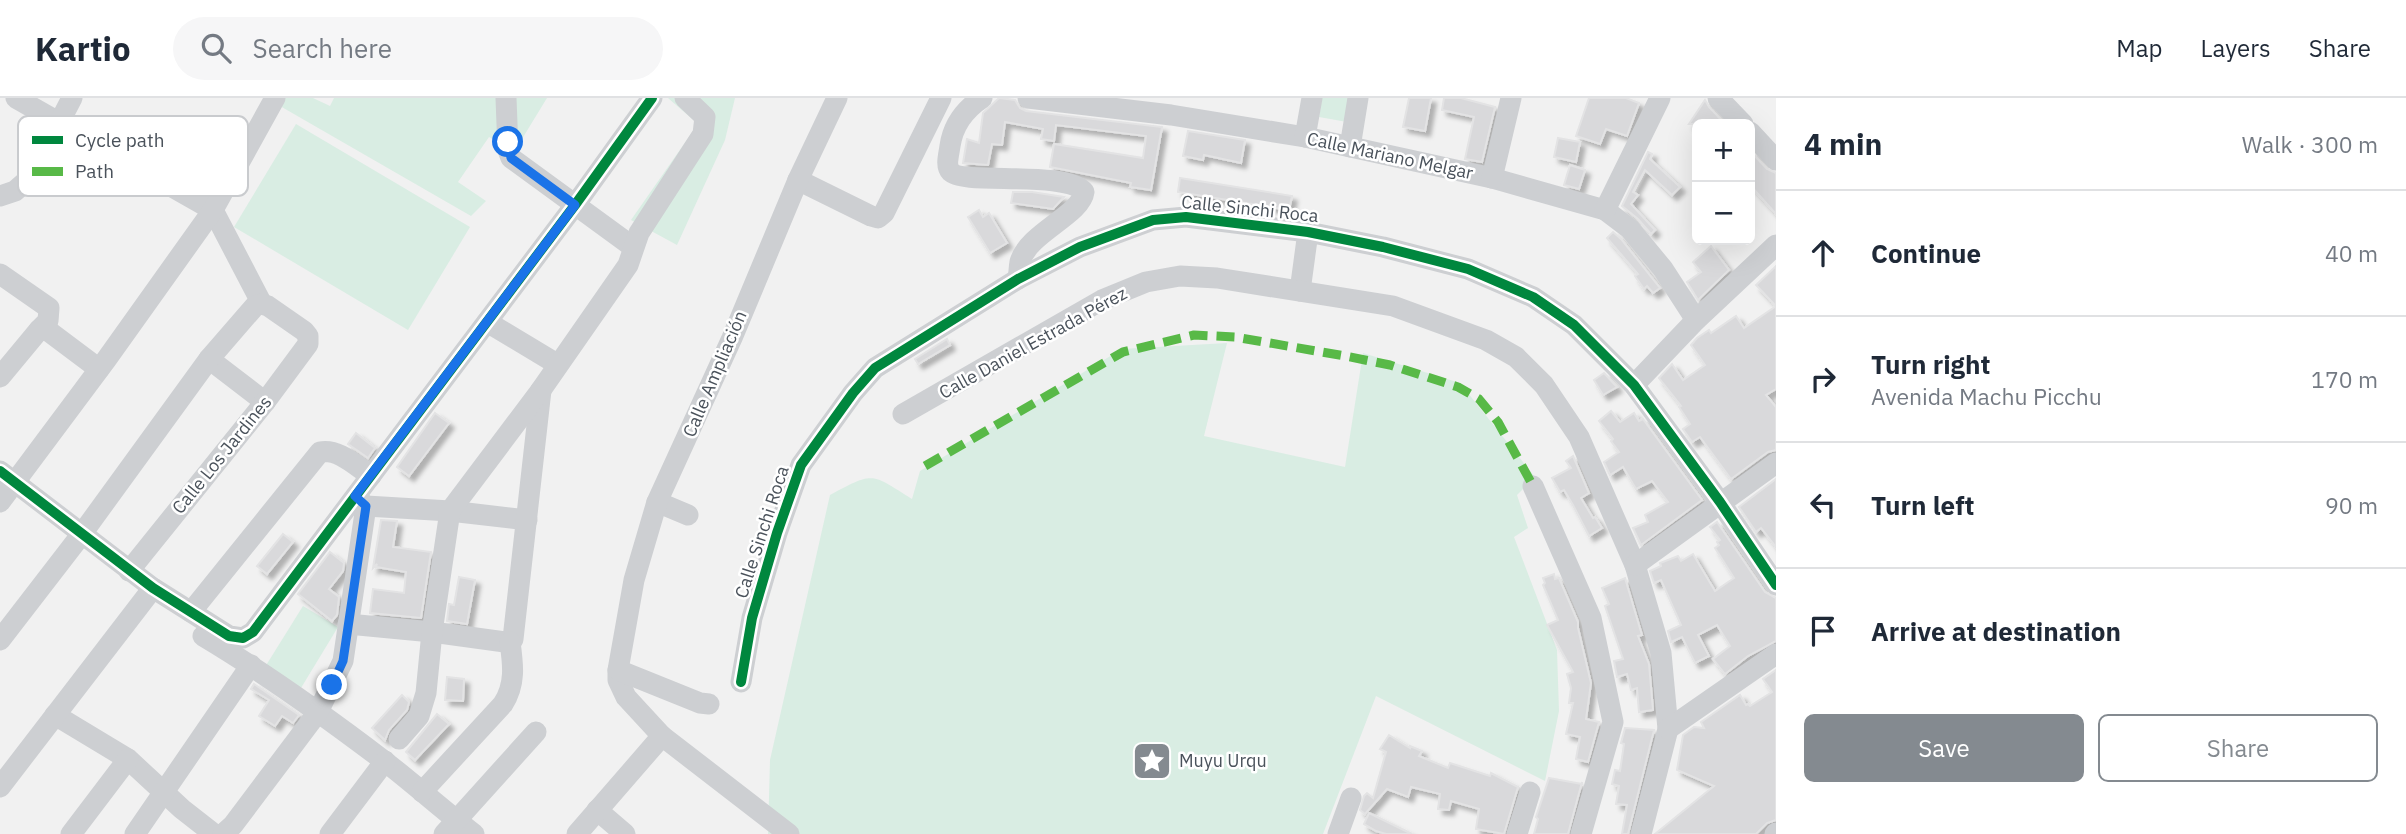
<!DOCTYPE html>
<html lang="en">
<head>
<meta charset="utf-8">
<style>
  :root { --surface:#fff; --page:#f6f6f7; --text:#1f2937; --muted:#747a83; --line:#e0e1e3; --accent:#848a90 }
  body { margin:0; font-family:"IBM Plex Sans",sans-serif; background:var(--page); color:var(--text) }
  .controls { position:absolute; right:21px; top:21px; display:grid; overflow:hidden; border-radius:10px; box-shadow:0 7px 28px #0002 }
  .controls button { width:63px; height:63px; display:grid; place-items:center; padding:0; border:0; border-bottom:2px solid var(--line); background:var(--surface); color:var(--text); font:35px sans-serif }
  .stop { position:absolute; width:21px; height:21px; margin:-16px; border:5px solid #1a73e8; border-radius:50%; background:#fff }
  .stop.end { background:#1a73e8; border-color:#fff; box-shadow:0 2px 7px #0008 }
  .list { margin:0; padding:0; list-style:none }
  h2 { display:flex; justify-content:space-between; align-items:center; height:91px; margin:0; padding:0 28px; font-size:30px }
  h2 small { font-size:23px; font-weight:400; color:var(--muted) }
  .list li { display:grid; grid-template-columns:46px 1fr auto; gap:21px; align-items:center; box-sizing:border-box; height:126px; padding:0 28px; border-top:2px solid var(--line) }
  .list b { display:block; font-size:26px; white-space:nowrap }
  .list p { margin:0; font-size:23px; white-space:nowrap; color:var(--muted) }
  .list em { font-size:23px; font-style:normal; color:var(--muted) }
  .actions { display:flex; gap:14px; padding:21px 28px }
  .actions a { flex:1; padding:16px 0; border:2px solid var(--accent); border-radius:10px; text-align:center; font-size:24px; color:var(--accent) }
  .actions .main { background:var(--accent); color:#fff }
  .icon { flex:none; width:38px; height:38px; fill:none; stroke:currentColor; stroke-width:2; stroke-linecap:round; stroke-linejoin:round }
  .map { position:relative; flex:none; width:1776px; height:736px; overflow:hidden }
  header { display:flex; align-items:center; gap:42px; box-sizing:border-box; height:98px; padding:0 35px; background:var(--surface); border-bottom:2px solid var(--line) }
  header strong { font-size:33px }
  nav { display:flex; gap:38px; margin-inline-start:auto; font-size:24px }
  .search { width:490px; height:63px; background:var(--page); display:flex; align-items:center; gap:18px; box-sizing:border-box; padding:0 24px; border-radius:38px; color:var(--muted); font-size:26px }
  main { display:flex }
  aside { flex:1; background:var(--surface) }
  .map>svg:first-child { display:block }
  .green { fill:#d9ede3 }
  .building { fill:#d9d9db; stroke:#e3e3e4; stroke-width:2; filter:url(#shadow) }
  .lines { fill:none; stroke-linecap:round; stroke-linejoin:round }
  .minor { stroke:#cdcfd2; stroke-width:21 }
  .quiet { stroke:#58b947; stroke-width:9; stroke-dasharray:18 9; stroke-linecap:butt }
  .cycleway-casing { stroke:#fff; stroke-width:15 }
  .cycleway { stroke:#00873e; stroke-width:10 }
  .route { stroke:#1a73e8; stroke-width:9 }
  .labels { text-anchor:middle; stroke-width:5; stroke-linejoin:round; paint-order:stroke }
  .street-label { font-size:18px; fill:#4a525b; stroke:#fff }
  .poi-label { font-size:18px; fill:#4a525b; stroke:#fff; text-anchor:start }
  .key { fill:#fff; stroke:#c9cbce; stroke-width:2 }
  .key-label { font-size:19px; fill:#4a525b }
</style>
</head>
<body>
<header>
<strong>Kartio</strong>
<div class="search"><svg class="icon" aria-label="search" viewBox="0 0 24 24"><circle cx="10" cy="10" r="6"/><path d="M15 15l6 6"/></svg>Search here</div>
<nav><a>Map</a><a>Layers</a><a>Share</a></nav>
</header>
<main>
<div class="map">
<svg width="1776" height="736" viewBox="0 0 1776 736">
  <defs>
    <filter id="shadow"><feDropShadow dx="5" dy="5" stdDeviation="2" flood-color="#0004"/></filter>
  </defs>
  <rect width="100%" height="100%" fill="#f1f1f1"/>
  <!-- green -->
  <g class="green">
    <polygon points="284,0 313,0 330,8 334,0 547,0 514,54 489,39 458,84 486,103 471,118 280,8"/>
    <polygon points="668,0 735,0 725,42 677,147 631,122 698,26"/>
    <polygon points="1322,0 1351,0 1347,24 1319,19"/>
    <polygon points="296,26 470,129 408,232 234,129"/>
    <path d="M1227,245L1204,338L1345,369L1363,255L1460,285L1535,379L1517,397L1528,430L1514,439L1557,552L1559,613L1545,683L1376,598L1323,736H768L770,662L830,397C874,373 871,375 912,401L920,373L1122,251Z"/>
    <polygon points="303,508 338,529 301,590 265,569"/>
  </g>
  <!-- building -->
  <g class="building">
    <polygon points="999,0 1015,2 1020,10 1026,13 1162,29 1151,92 1130,89 1131,85 1050,69 1054,46 1143,60 1146,38 1056,27 1054,43 1041,41 1043,31 1005,24 1002,47 992,46 988,67 963,65 967,41 979,45 983,15"/>
    <polygon points="1409,0 1431,0 1425,33 1403,29"/>
    <polygon points="1444,0 1461,0 1495,9 1482,64 1465,61 1474,19 1442,12"/>
    <polygon points="1589,0 1626,0 1639,5 1627,38 1606,31 1600,46 1576,38"/>
    <polygon points="1705,2 1709,9 1725,26 1689,26"/>
    <polygon points="1188,33 1245,42 1241,65 1204,57 1203,62 1183,58"/>
    <polygon points="1558,40 1580,44 1576,64 1554,59"/>
    <polygon points="1750,53 1767,71 1776,75 1776,116 1750,87"/>
    <polygon points="1648,54 1652,56 1650,61 1680,89 1672,97 1645,72 1633,94 1638,97 1631,106 1655,132 1651,136 1638,121 1622,108"/>
    <polygon points="1570,67 1585,72 1579,91 1564,87"/>
    <polygon points="1180,80 1292,98 1289,112 1178,94"/>
    <polygon points="1013,94 1032,94 1064,99 1053,111 1011,105"/>
    <polygon points="979,112 983,119 989,115 1007,145 990,155 968,119"/>
    <polygon points="1613,134 1621,141 1660,190 1653,195 1647,188 1644,191 1635,178 1638,176 1607,140"/>
    <polygon points="1711,148 1729,172 1698,202 1687,184 1701,174 1693,164"/>
    <polygon points="1776,168 1776,291 1766,297 1776,309 1776,352 1768,354 1731,381 1700,339 1692,344 1683,331 1690,326 1679,309 1681,308 1659,280 1672,266 1683,282 1705,267 1691,247 1697,240 1709,232 1711,235 1736,218 1744,230 1776,208 1756,187"/>
    <polygon points="947,241 950,247 918,266 915,261"/>
    <polygon points="1604,275 1617,289 1603,297 1594,282"/>
    <polygon points="1611,313 1620,324 1634,315 1639,323 1643,321 1702,402 1641,447 1633,430 1648,424 1645,417 1668,404 1652,383 1636,391 1623,369 1610,377 1604,364 1619,354 1611,343 1613,341 1599,323"/>
    <polygon points="435,315 449,325 409,378 397,369"/>
    <polygon points="356,335 375,350 368,360 348,346"/>
    <polygon points="1573,358 1589,395 1581,400 1593,420 1595,419 1602,430 1589,438 1573,407 1564,392 1560,394 1552,380 1571,370 1566,363"/>
    <polygon points="1776,381 1776,449 1761,430 1756,434 1739,409"/>
    <polygon points="381,422 397,423 393,449 431,454 421,520 370,515 373,491 404,495 406,474 376,469 377,466 373,470"/>
    <polygon points="1717,424 1765,494 1776,500 1776,543 1748,558 1725,576 1713,561 1730,548 1717,527 1698,537 1709,558 1695,565 1682,539 1671,544 1668,533 1681,527 1661,482 1654,485 1650,473 1661,468 1660,465 1678,458 1681,463 1693,456 1715,493 1734,480 1715,450 1719,447 1717,444 1720,442 1710,429"/>
    <polygon points="283,436 293,444 267,476 257,468"/>
    <polygon points="330,454 344,465 343,473 329,491 339,499 337,517 332,523 298,496"/>
    <polygon points="1554,476 1555,481 1559,480 1578,524 1578,530 1591,585 1586,621 1599,624 1588,664 1576,661 1580,639 1566,636 1573,605 1569,605 1571,590 1567,576 1573,574 1547,527 1558,522 1543,487 1545,485 1543,480"/>
    <polygon points="459,479 475,482 467,526 447,523 449,506 454,507"/>
    <polygon points="1625,480 1642,537 1638,538 1649,566 1653,612 1639,614 1637,590 1631,592 1627,576 1617,579 1614,563 1623,561 1605,508 1609,506 1602,490"/>
    <polygon points="1776,572 1776,722 1767,725 1756,736 1655,736 1714,688 1677,672 1683,637 1694,629 1704,630 1701,624 1740,597 1746,607 1748,606 1750,608 1772,594 1763,581"/>
    <polygon points="447,579 464,581 463,603 445,602"/>
    <polygon points="254,586 299,617 293,625 282,618 275,628 259,618 269,602 251,591"/>
    <polygon points="402,597 409,604 407,612 389,632 385,642 372,630"/>
    <polygon points="437,616 449,626 415,662 406,654"/>
    <polygon points="1625,630 1654,632 1628,736 1622,736 1627,707 1616,706 1619,688 1612,686 1615,672 1620,673 1624,646 1621,645"/>
    <polygon points="1389,637 1410,650 1410,648 1422,653 1419,658 1448,670 1450,665 1490,678 1491,675 1518,689 1504,736 1476,731 1479,711 1451,703 1449,712 1438,711 1440,696 1411,689 1408,699 1387,691 1365,716 1360,712 1364,698 1367,695 1373,700 1386,654 1380,651"/>
    <polygon points="1549,680 1582,686 1582,684 1568,736 1534,736 1538,721 1536,719"/>
    <polygon points="1369,715 1412,736 1386,736 1376,733 1364,726"/>
  </g>
  <g class="lines">
    <!-- minor -->
    <g class="minor">
      <polyline points="16,0 213,112"/>
      <polyline points="506,0 508,52 511,60 633,149"/>
      <path d="M982,0C964,12 953,27 950,48C949,56 945,68 951,74C963,87 1067,72 1084,94C1081,117 1028,135 1020,164C1019,169 1019,176 1018,181"/>
      <polyline points="1028,0 1171,17 1305,39 1492,80 1605,112 1630,131 1663,171 1696,222"/>
      <polyline points="1718,0 1743,26"/>
      <polyline points="1750,34 1776,62"/>
      <polyline points="1305,39 1312,0"/>
      <polyline points="1350,49 1358,0"/>
      <polyline points="1492,80 1511,0"/>
      <polyline points="798,82 871,118 878,120 884,115 941,0"/>
      <polyline points="0,98 15,93 31,79 72,0"/>
      <polyline points="213,112 262,206"/>
      <polyline points="1605,112 1660,0"/>
      <polyline points="0,176 49,210 48,223 39,232"/>
      <polyline points="1300,193 1308,134"/>
      <polyline points="487,224 557,266"/>
      <polyline points="209,261 265,304"/>
      <polyline points="0,279 39,232 47,232 99,271"/>
      <polyline points="1634,287 1696,222 1776,147"/>
      <polyline points="903,316 1102,202 1146,184 1180,178 1217,180 1393,208 1486,242 1516,259 1544,287 1579,339 1635,467 1661,555 1668,631 1641,736"/>
      <polyline points="0,373 153,490 229,538 243,540 253,534 575,107 652,0"/>
      <polyline points="1533,388 1591,520 1613,624 1581,736"/>
      <polyline points="357,400 366,408 450,413 527,422"/>
      <polyline points="0,404 106,262 213,112 275,0"/>
      <polyline points="657,404 688,417"/>
      <polyline points="1635,467 1776,365"/>
      <path d="M191,514L320,354C338,350 356,368 371,378"/>
      <polyline points="348,526 432,534 505,544 513,541 541,292"/>
      <path d="M203,538C265,575 325,618 383,662C414,686 443,712 474,736"/>
      <polyline points="0,542 81,437 209,261 255,208 262,206 268,208 304,233 308,238 308,246 265,304 129,473"/>
      <polyline points="618,572 618,582 626,599 662,638 789,736"/>
      <polyline points="741,584 752,520 777,435 801,367 853,295 875,270 1018,181 1080,149 1153,122 1186,119 1308,134 1383,149 1468,171 1533,199 1574,227 1634,287 1720,404 1776,487"/>
      <polyline points="709,606 700,605 618,572 634,482 657,404 732,240 798,82 837,0"/>
      <polyline points="55,617 128,661 182,711 214,736"/>
      <polyline points="1668,631 1776,556"/>
      <polyline points="399,641 419,618 426,595 432,534 450,413 541,292 628,167 639,135 703,36 705,19 685,0"/>
      <polyline points="0,689 153,490"/>
      <path d="M422,694L503,606C516,586 513,566 510,544"/>
      <polyline points="597,712 625,736"/>
      <polyline points="71,736 128,661"/>
      <polyline points="135,736 251,567"/>
      <polyline points="223,736 233,727 318,614 343,563 366,408"/>
      <polyline points="330,736 385,663"/>
      <polyline points="444,736 536,634"/>
      <polyline points="577,736 662,638"/>
      <polyline points="1338,736 1351,700"/>
      <polyline points="1517,736 1530,694"/>
      <polyline points="1775,736 1776,735"/>
    </g>
    <!-- quiet -->
    <polyline class="quiet" points="925,368 1123,254 1194,237 1235,239 1345,258 1390,267 1458,289 1479,301 1498,324 1533,388"/>
    <!-- cycleway casing -->
    <g class="cycleway-casing">
      <g id="cycleway">
        <polyline points="0,373 153,490 229,538 243,540 253,534 575,107 652,0"/>
        <polyline points="741,584 752,520 777,435 801,367 853,295 875,270 1018,181 1080,149 1153,122 1186,119 1308,134 1383,149 1468,171 1533,199 1574,227 1634,287 1720,404 1776,487"/>
      </g>
    </g>
    <!-- cycleway -->
    <use href="#cycleway" class="cycleway"/>
  </g>
  <g class="lines">
    <!-- route -->
    <polyline class="route" points="332,587 343,563 366,408 355,398 575,107 511,60 508,44"/>
  </g>
  <!-- icons -->
  <defs>
    <g id="sight-square" transform="scale(2.0125)"><rect x="-9" y="-9" width="18" height="18" rx="4" fill="#848a90" stroke="#fff"/><path d="M0-6L1.8-2.2L6-1.7L2.9 1.2L3.7 5.4L0 3.3L-3.7 5.4L-2.9 1.2L-6-1.7L-1.8-2.2Z" fill="#fff"/></g>
  </defs>
  <g fill-rule="evenodd">
    <use href="#sight-square" x="1152" y="663"/>
  </g>
  <g class="labels">
    <!-- street labels -->
    <g class="street-label">
      <text transform="translate(1390 58) rotate(12)" y="6">Calle Mariano Melgar</text>
      <text transform="translate(1250 111) rotate(6)" y="6">Calle Sinchi Roca</text>
      <text transform="translate(1033 245) rotate(-29)" y="6">Calle Daniel Estrada Pérez</text>
      <text transform="translate(715 276) rotate(-67)" y="6">Calle Ampliación</text>
      <text transform="translate(222 357) rotate(-51)" y="6">Calle Los Jardines</text>
      <text transform="translate(762 434) rotate(-72)" y="6">Calle Sinchi Roca</text>
    </g>
    <!-- poi labels -->
    <g class="poi-label">
      <text x="1179" y="669">Muyu Urqu</text>
    </g>
  </g>
  <!-- legend -->
  <rect x="18" y="18" width="230" height="80" rx="10" class="key"/>
  <rect x="32" y="38" width="31" height="8" fill="#00873e"/>
  <rect x="32" y="69" width="31" height="9" fill="#58b947"/>
  <g class="key-label">
    <text x="75" y="49">Cycle path</text>
    <text x="75" y="80">Path</text>
  </g>
</svg>
<div class="controls">
<button>+</button>
<button>−</button>
</div>
<div class="stop" style="left:508px;top:44px"></div>
<div class="stop end" style="left:332px;top:587px"></div>
</div>
<aside>
<h2>4 min<small>Walk · 300 m</small></h2>
<ul class="list">
<li><svg class="icon" aria-label="ahead" viewBox="0 0 24 24"><path d="M12 20V5M6 11l6-6 6 6"/></svg><div><b>Continue</b></div><em>40 m</em></li>
<li><svg class="icon" aria-label="right" viewBox="0 0 24 24"><path d="M7 20v-9h11M14 6l5 5-5 5"/></svg><div><b>Turn right</b><p>Avenida Machu Picchu</p></div><em>170 m</em></li>
<li><svg class="icon" aria-label="left" viewBox="0 0 24 24"><path d="M17 20v-9H6M10 6l-5 5 5 5"/></svg><div><b>Turn left</b></div><em>90 m</em></li>
<li><svg class="icon" aria-label="arrive" viewBox="0 0 24 24"><path d="M6 21V4h12l-3 4 3 4H6"/></svg><div><b>Arrive at destination</b></div></li>
</ul>
<div class="actions"><a class="main">Save</a><a>Share</a></div>
</aside>
</main>
</body>
</html>
